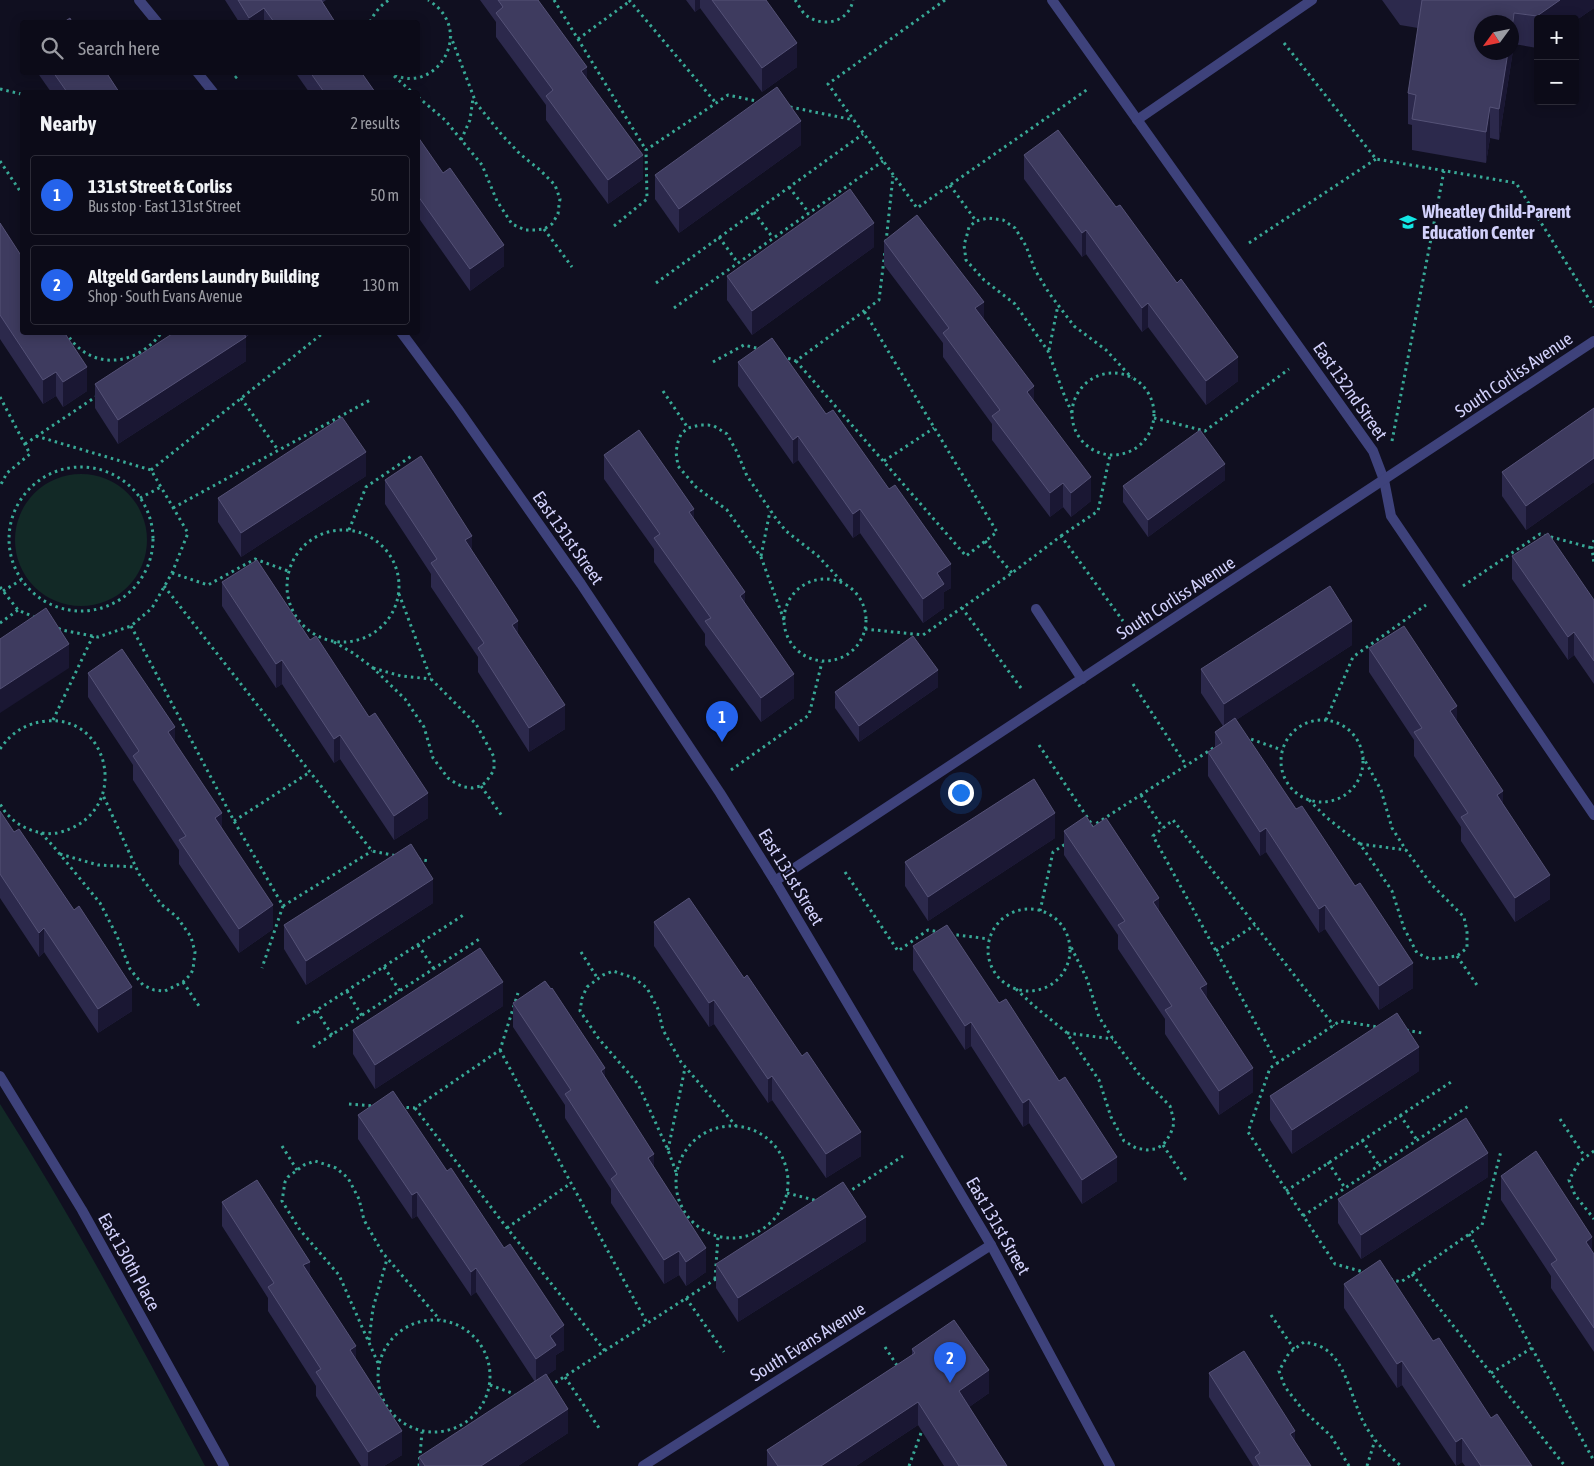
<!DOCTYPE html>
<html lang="en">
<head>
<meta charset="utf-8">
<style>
  :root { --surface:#0c0b18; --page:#151421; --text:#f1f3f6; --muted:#9a9ba2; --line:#2c2b37; --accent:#2563eb }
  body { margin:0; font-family:"Asap Condensed",sans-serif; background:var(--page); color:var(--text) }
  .controls { position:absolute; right:15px; top:15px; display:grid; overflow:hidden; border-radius:5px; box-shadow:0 2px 12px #0003 }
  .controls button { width:45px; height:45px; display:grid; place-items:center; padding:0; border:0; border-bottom:1px solid var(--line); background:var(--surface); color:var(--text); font:25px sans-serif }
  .compass { position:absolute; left:1474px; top:15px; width:45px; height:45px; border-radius:50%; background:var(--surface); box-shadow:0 2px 12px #0003; rotate:237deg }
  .you { position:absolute; left:960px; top:792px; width:18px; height:18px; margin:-12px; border:4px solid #fff; border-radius:50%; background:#1a73e8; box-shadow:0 0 0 8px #1a73e833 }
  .badge { display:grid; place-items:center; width:32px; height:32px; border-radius:50%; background:var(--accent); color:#fff; font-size:16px; font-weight:700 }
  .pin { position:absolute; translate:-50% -41px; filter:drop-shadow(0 1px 2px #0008) }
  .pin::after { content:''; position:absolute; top:26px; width:18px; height:15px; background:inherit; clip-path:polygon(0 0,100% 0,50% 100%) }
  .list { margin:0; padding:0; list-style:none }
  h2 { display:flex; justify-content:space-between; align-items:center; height:65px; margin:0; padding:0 20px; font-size:21px }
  h2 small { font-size:16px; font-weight:400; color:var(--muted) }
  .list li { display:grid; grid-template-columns:32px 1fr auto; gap:15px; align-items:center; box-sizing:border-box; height:80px; margin:0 10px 10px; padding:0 10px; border:1px solid var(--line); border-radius:5px }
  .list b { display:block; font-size:19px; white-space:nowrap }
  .list p { margin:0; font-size:16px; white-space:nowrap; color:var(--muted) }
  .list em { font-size:16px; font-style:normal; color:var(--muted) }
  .icon { flex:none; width:28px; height:28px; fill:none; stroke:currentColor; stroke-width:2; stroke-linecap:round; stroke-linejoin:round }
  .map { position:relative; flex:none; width:1594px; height:1466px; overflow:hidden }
  .search { position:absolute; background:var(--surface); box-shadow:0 2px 12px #0003; left:20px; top:20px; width:400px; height:55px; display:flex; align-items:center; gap:12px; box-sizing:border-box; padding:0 18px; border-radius:5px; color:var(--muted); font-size:19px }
  .panel { position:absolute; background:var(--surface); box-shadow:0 2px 12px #0003; left:20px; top:90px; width:400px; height:245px; border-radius:5px }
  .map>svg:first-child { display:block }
  .green { fill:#122926 }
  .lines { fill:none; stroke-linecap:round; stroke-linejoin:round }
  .path { stroke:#38a996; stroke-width:3; stroke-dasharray:2.5 4; stroke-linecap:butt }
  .lane { stroke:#3e427b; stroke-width:10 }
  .street { stroke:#3e427b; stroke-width:10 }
  .wall { fill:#2c294c }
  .shaded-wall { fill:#1a1733 }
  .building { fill:#3e3b5f; stroke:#555277 }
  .labels { text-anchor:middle; stroke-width:4; stroke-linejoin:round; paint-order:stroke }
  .poi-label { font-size:18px; font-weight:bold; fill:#d2d1fb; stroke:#100f20; text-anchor:start }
  .street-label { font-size:18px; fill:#d2d1fb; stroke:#100f20 }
</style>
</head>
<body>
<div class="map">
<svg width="1594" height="1466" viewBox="0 0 1594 1466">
  <rect width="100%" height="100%" fill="#100f20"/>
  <!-- green -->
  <g class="green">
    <circle cx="81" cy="540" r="66"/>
    <path d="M0,1104C75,1221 140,1344 205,1466H0Z"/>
  </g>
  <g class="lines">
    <!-- path -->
    <g class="path">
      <polyline points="554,0 646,150"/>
      <polyline points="629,0 716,103"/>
      <path d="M795,0C799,5 802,13 807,16C824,28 849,22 853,0"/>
      <polyline points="945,0 828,84 917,208 1088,89"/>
      <path d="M370,22C375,12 380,6 389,0"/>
      <polyline points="578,39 630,1"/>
      <polyline points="1284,43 1376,159 1516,183 1594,307"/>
      <path d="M389,72C433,100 479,31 428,0"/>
      <polyline points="394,76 412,92"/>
      <polyline points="235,78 242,72"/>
      <polyline points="0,89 21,94 22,96"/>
      <polyline points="418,97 445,120 482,165 497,201 512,224 525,230 535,230 544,229 552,224 558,214 559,205 560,199 555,185 540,170 520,154 502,135 476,103 451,37"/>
      <polyline points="790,107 854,120"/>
      <polyline points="461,140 470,120 473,98"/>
      <polyline points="0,161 22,194"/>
      <polyline points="950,185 976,221"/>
      <polyline points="789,187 809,213"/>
      <polyline points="754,212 773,238"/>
      <polyline points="614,226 647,199 646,150 728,95 761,102"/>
      <polyline points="544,229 572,267"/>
      <polyline points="719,237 738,263"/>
      <polyline points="886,242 893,176"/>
      <polyline points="1249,243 1376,159"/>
      <polyline points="656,283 863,134"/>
      <polyline points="674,308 883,161"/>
      <path d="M66,332C89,372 137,367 162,332"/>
      <polyline points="1049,350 1058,305"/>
      <polyline points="782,356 796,361 879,300 885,251"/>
      <polyline points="796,361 966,556 997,532 864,311"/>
      <polyline points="713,362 744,345 760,349"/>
      <circle cx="1113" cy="414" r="41"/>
      <polyline points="663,391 688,428"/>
      <polyline points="0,397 30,454 7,473 0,486"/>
      <polyline points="241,398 278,450"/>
      <polyline points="1072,413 1063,392 1048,351 1015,304 984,280 966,260 964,245 967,235 969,227 976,221 988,218 1003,220 1015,228 1026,246 1035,270 1049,293 1074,326 1106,350 1132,378"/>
      <polyline points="1154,418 1205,431 1289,369"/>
      <polyline points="36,436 151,470 188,533 172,573 152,608 131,626 98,637 62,630 55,627"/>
      <polyline points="1392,441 1444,171"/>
      <polyline points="25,444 97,396"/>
      <polyline points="884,461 934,428"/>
      <circle cx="81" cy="539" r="72"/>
      <polyline points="151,470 323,333"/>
      <polyline points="140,498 161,487"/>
      <polyline points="173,508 372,399"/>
      <circle cx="343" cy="586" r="56"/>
      <polyline points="349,530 366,487 413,455"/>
      <polyline points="1061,536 1098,511 1110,455"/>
      <polyline points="1594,540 1592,548 1594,564"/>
      <polyline points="985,541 1012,573"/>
      <polyline points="761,556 770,511"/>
      <polyline points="172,573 208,585 255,559 288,571"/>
      <circle cx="825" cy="620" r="41"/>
      <polyline points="164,586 372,851 397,856"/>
      <polyline points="1463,586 1540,534 1592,548"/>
      <polyline points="0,587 18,610 36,618"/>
      <polyline points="3,591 21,580"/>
      <polyline points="784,620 761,557 727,510 696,487 678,466 676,452 678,442 681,434 688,428 700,425 708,425 714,426 727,434 737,452 747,476 777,520 786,531 818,556 844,584"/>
      <polyline points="0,623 18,610"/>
      <polyline points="131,626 234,821 283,906 262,968"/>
      <polyline points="865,629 923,635 963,607"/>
      <polyline points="334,642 353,653 372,667 405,699 424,727 433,758 448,778 457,784 464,787 472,788 481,786 486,782 494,770 494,757 476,724 431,679 399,594"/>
      <polyline points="373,668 401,676 431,679"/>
      <polyline points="1133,684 1186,765"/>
      <polyline points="1021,688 962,608 1012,573 1061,536 1123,621"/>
      <polyline points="53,720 93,636"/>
      <polyline points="1326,720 1353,657 1426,605"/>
      <circle cx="1322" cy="761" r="41"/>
      <polyline points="1245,737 1282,750"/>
      <polyline points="1039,745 1093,826"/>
      <path d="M0,749C12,732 26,723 47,721C112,715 132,816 57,833C41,836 20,828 9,816C5,813 3,808 0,804"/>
      <polyline points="731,770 809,715 822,662"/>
      <polyline points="481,786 502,816"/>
      <polyline points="1141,795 1163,828"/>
      <polyline points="1309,800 1326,817 1360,844 1392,891 1404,928 1417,953 1430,959 1441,958 1457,956 1467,948 1467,932 1464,917 1431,884 1406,850 1392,828 1381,790 1363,757"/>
      <polyline points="234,821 310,772"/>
      <polyline points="1091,827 1218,745"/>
      <polyline points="41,833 54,847 100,903 117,936 130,969 143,985 154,990 165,991 183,982 191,974 193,969 195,952 191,937 177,917 161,904 139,874 103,795"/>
      <polyline points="1360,844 1406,850"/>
      <polyline points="60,854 98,865 136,867"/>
      <polyline points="418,859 429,861"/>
      <polyline points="845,872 898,951 928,930 939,932"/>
      <polyline points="283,906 372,851"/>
      <circle cx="1029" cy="950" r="41"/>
      <polyline points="1040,911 1053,852 1067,843"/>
      <polyline points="950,934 989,939"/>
      <polyline points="418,945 434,969"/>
      <polyline points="1216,951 1255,925"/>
      <polyline points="581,952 598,979"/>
      <polyline points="1457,956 1479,988"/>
      <polyline points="384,967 400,991"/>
      <polyline points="183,982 201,1009"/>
      <polyline points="1016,989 1033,1005 1066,1032 1099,1080 1111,1117 1124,1141 1136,1148 1147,1150 1155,1149 1163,1145 1170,1135 1173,1127 1174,1121 1170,1106 1138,1073 1113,1039 1099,1017 1087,979 1070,945"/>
      <polyline points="347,991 362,1016"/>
      <polyline points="317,1011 332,1035"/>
      <polyline points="297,1023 465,914"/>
      <polyline points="1406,1030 1422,1033"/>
      <polyline points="1067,1033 1113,1039"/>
      <polyline points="313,1047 481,938"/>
      <polyline points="500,1050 571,1183 647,1323"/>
      <polyline points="1278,1064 1153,836 1173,820 1334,1026"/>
      <polyline points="349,1104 376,1106"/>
      <polyline points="400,1107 415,1108 500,1050 518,993"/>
      <polyline points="415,1108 507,1228 605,1351"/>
      <polyline points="1400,1115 1417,1140"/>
      <polyline points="1560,1119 1585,1157"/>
      <circle cx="732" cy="1182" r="56"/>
      <polyline points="1362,1140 1379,1165"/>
      <polyline points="1163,1145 1187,1182"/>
      <polyline points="282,1146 297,1170"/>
      <polyline points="668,1150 685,1068"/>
      <polyline points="1594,1151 1579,1162 1569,1180 1575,1195 1594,1219"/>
      <polyline points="1328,1162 1345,1188"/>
      <polyline points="676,1172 668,1150 638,1084 599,1039 580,1011 582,998 587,987 603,975 613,971 634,978 647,988 658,1009 663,1030 681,1062 736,1126"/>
      <polyline points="1286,1191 1454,1080"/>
      <polyline points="787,1193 818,1201"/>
      <polyline points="847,1193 903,1156"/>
      <polyline points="1303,1216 1470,1105"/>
      <polyline points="507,1228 571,1183"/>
      <polyline points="1469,1234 1594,1461"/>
      <polyline points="1367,1273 1335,1264 1248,1132 1270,1068 1340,1021 1378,1027"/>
      <polyline points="1412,1274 1565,1466"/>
      <polyline points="715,1279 718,1237"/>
      <polyline points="1390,1279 1401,1282 1482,1225 1501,1151"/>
      <polyline points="686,1298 724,1352"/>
      <polyline points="1271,1315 1294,1349"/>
      <circle cx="434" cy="1376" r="56"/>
      <polyline points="369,1340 373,1308 387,1259"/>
      <polyline points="885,1347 898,1367"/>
      <polyline points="378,1363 339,1275 300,1230 282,1201 285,1182 288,1177 304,1165 315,1161 336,1168 348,1178 359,1199 364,1220 382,1252 440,1320"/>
      <polyline points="1491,1373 1532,1348"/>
      <polyline points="565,1377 599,1428"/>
      <polyline points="490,1385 512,1393 518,1398"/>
      <polyline points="550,1386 719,1277"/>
      <polyline points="419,1466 422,1432"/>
      <polyline points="909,1466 921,1433 925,1431"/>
      <path d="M1349,1466L1331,1436L1303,1410L1285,1387L1279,1371L1289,1353L1304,1342C1309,1343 1314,1344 1319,1346C1346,1356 1352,1403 1365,1425C1374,1441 1387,1454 1401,1466"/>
      <polyline points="1367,1466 1375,1440"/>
    </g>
    <!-- lane -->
    <g class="lane">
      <polyline points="1137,120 1312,0"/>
      <polyline points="1036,609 1082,679"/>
    </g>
    <!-- street -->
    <g class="street">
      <polyline points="139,0 157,22"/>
      <polyline points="1052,0 1373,451 1384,480 1391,516 1594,815"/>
      <polyline points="197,72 213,92"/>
      <polyline points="401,332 458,409 581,584 720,793 775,881 991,1245 1110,1466"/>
      <polyline points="775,881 1594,341"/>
      <polyline points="0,1076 82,1210 224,1466"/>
      <polyline points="643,1466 991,1245"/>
    </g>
  </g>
  <!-- wall -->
  <g class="wall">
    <polygon points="225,0 326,0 322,3 335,22 239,22"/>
    <polygon points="480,0 538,0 587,80 643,179 608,204 546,120 546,105 496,37 496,22"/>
    <polygon points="686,0 766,0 797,67 762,92 700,8 695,12"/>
    <polygon points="1382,0 1594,0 1594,8 1575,21 1538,19 1538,47 1537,48 1514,44 1499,140 1490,138 1486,163 1412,150 1412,125 1408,124 1408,93 1418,28 1400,25"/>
    <polygon points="37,72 106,72 119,92 51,92"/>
    <polygon points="295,72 361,72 375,92 309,92"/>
    <polygon points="418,137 504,266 470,291 418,217"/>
    <polygon points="801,145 679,233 655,199 655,175"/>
    <polygon points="1024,155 1238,381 1206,405 1148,327 1142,332 1086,254 1082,257 1024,179"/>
    <polygon points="0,223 22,332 87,391 63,407 56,396 43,404 0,339"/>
    <polygon points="884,241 984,319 1034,402 1091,501 1071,517 1063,507 1050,517 992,440 992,424 943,357 943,343 884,265"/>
    <polygon points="874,247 752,335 727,300 727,276"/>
    <polygon points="251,332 251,333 246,337 246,361 118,444 95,408 95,384"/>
    <polygon points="738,362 826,414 951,588 944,592 944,608 923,623 860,533 853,538 798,460 793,464 738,386"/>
    <polygon points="1594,408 1594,482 1526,530 1502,496 1502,472"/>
    <polygon points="604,455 694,520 745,604 794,698 761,722 705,645 705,634 654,562 654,549 604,479"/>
    <polygon points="366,476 241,557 218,522 218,498"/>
    <polygon points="385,480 472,551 518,634 565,729 529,752 478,672 478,657 431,587 431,574 385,504"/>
    <polygon points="1225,480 1148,537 1123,502 1123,486"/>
    <polygon points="1512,556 1594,600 1594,684 1574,655 1568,660 1512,579"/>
    <polygon points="222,582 310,640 428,818 394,840 340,759 334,763 282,684 276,688 222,606"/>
    <polygon points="1352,645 1236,720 1413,988 1379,1010 1325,929 1319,933 1266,852 1260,856 1208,776 1208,752 1215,748 1215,732 1223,726 1201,693 1201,669"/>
    <polygon points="1369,648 1457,721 1503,804 1550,899 1515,922 1461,841 1461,827 1414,756 1414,740 1369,672"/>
    <polygon points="88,673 175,743 222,828 273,929 239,953 179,864 179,850 133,780 133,765 88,697"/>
    <polygon points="938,687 859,742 835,708 835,692"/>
    <polygon points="0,811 132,1011 98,1033 44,952 39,957 0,898"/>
    <polygon points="1093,827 1159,913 1207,999 1253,1092 1219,1115 1165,1034 1165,1019 1118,949 1118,935 1064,855 1064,831"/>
    <polygon points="1055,838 928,921 905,886 905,862"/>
    <polygon points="433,903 306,985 284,949 284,925"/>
    <polygon points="654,922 861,1156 826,1178 772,1100 768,1103 714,1024 709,1027 654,946"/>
    <polygon points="913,946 1117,1181 1082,1204 1029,1123 1023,1127 971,1046 965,1050 913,970"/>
    <polygon points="513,1003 605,1078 654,1167 706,1272 686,1286 679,1275 664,1284 611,1203 611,1189 565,1118 565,1105 513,1027"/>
    <polygon points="503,1006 375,1089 353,1054 353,1030"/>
    <polygon points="1419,1071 1292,1154 1270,1120 1270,1096"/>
    <polygon points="358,1115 564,1350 556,1355 556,1369 547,1375 568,1433 518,1466 419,1466 419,1457 535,1382 476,1292 471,1296 417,1216 412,1219 358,1139"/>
    <polygon points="1501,1176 1592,1252 1594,1254 1594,1352 1551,1288 1551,1276 1501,1200"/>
    <polygon points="1488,1177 1361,1259 1338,1223 1338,1199"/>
    <polygon points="222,1202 310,1275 356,1360 402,1455 384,1466 361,1466 316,1396 316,1386 268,1311 268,1298 222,1226"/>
    <polygon points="866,1241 738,1322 716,1288 716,1264"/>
    <polygon points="1344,1284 1433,1341 1491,1418 1532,1466 1465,1466 1462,1462 1456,1466 1402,1385 1397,1388 1344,1308"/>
    <polygon points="912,1349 989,1393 969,1407 1007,1466 944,1466 918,1425 856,1466 767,1466 767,1450 912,1355"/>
    <polygon points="1209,1373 1295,1442 1311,1466 1253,1466 1209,1397"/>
  </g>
  <!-- shaded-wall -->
  <g class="shaded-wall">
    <polygon points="695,0 700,0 700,8 695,12"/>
    <polygon points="1560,0 1594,0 1594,8 1575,21 1575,19 1538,19 1538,47 1537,48 1537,16"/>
    <polygon points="264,8 264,22 249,22 249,18"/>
    <polygon points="1514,13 1514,44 1499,140 1499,109 1508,52 1512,52 1512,31"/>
    <polygon points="797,43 797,67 762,92 762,68"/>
    <polygon points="587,67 587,91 581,71"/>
    <polygon points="1490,107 1490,138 1486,163 1486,132"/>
    <polygon points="801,121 801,145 679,233 679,209"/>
    <polygon points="643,155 643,179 608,204 608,180"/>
    <polygon points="874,223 874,247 752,335 752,311"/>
    <polygon points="1086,230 1086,254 1082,257 1082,233"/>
    <polygon points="504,245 504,266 470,291 470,269"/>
    <polygon points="984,302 984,326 975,308"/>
    <polygon points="1148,303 1148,327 1142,332 1142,308"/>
    <polygon points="235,332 251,332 251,333 235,343"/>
    <polygon points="246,337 246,361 118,444 118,420"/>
    <polygon points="1238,357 1238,381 1206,405 1206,381"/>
    <polygon points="87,367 87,391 63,407 63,382"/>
    <polygon points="56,372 56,396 43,404 43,380"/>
    <polygon points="1034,386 1034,410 1027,392"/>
    <polygon points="798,436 798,460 793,464 793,440"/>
    <polygon points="366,452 366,476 241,557 241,533"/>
    <polygon points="1594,458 1594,482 1526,530 1526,506"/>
    <polygon points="1225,464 1225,480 1148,537 1148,520"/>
    <polygon points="1091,477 1091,501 1071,517 1071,493"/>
    <polygon points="1063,483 1063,507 1050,517 1050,493"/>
    <polygon points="694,509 694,533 689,512"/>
    <polygon points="860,509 860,533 853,538 853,514"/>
    <polygon points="472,536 472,560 465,540"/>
    <polygon points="951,564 951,588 944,592 944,608 923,623 923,599 937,573"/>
    <polygon points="745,592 745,616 740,596"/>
    <polygon points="518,621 518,645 512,625"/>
    <polygon points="1352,621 1352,645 1224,728 1224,704"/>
    <polygon points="1574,632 1574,655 1568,660 1568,637"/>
    <polygon points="69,644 69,668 0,713 0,689"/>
    <polygon points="282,660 282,684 276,688 276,664"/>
    <polygon points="938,670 938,687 859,742 859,726"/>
    <polygon points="794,674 794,698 761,722 761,698"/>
    <polygon points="565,705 565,729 529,752 529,728"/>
    <polygon points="1457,706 1457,730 1450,711"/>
    <polygon points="175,727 175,751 168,732"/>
    <polygon points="340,735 340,759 334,763 334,739"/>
    <polygon points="1503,791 1503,815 1497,795"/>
    <polygon points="428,793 428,818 394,840 394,816"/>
    <polygon points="222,813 222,837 215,818"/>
    <polygon points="1055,813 1055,838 928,921 928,897"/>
    <polygon points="1266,828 1266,852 1260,856 1260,832"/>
    <polygon points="1550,875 1550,899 1515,922 1515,898"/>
    <polygon points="433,879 433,903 306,985 306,961"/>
    <polygon points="1159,898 1159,922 1153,902"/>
    <polygon points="273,905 273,929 239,953 239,929"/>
    <polygon points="1325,905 1325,929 1319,933 1319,909"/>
    <polygon points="44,928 44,952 39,957 39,933"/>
    <polygon points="1413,963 1413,988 1379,1010 1379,986"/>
    <polygon points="503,982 503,1006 375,1089 375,1065"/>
    <polygon points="1207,984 1207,1008 1200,988"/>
    <polygon points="132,987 132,1011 98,1033 98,1009"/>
    <polygon points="714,1000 714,1024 709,1027 709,1003"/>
    <polygon points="971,1022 971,1046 965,1050 965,1026"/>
    <polygon points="1419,1047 1419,1071 1292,1154 1292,1130"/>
    <polygon points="605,1068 605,1092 601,1071"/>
    <polygon points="1253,1068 1253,1092 1219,1115 1219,1091"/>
    <polygon points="772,1076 772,1100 768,1103 768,1079"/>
    <polygon points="1029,1099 1029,1123 1023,1127 1023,1103"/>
    <polygon points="861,1132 861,1156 826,1178 826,1154"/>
    <polygon points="1488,1153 1488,1177 1361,1259 1361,1235"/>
    <polygon points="654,1154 654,1178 648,1158"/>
    <polygon points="1117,1157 1117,1181 1082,1204 1082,1180"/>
    <polygon points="417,1192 417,1216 412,1219 412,1195"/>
    <polygon points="866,1217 866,1241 738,1322 738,1298"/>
    <polygon points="1592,1237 1592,1261 1586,1242"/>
    <polygon points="706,1248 706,1272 686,1286 686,1262"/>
    <polygon points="679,1251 679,1275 664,1284 664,1260"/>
    <polygon points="310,1262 310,1286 303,1265"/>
    <polygon points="476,1268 476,1292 471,1296 471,1272"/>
    <polygon points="564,1325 564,1350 556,1355 556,1369 536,1383 536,1359 550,1336"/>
    <polygon points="356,1346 356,1370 350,1350"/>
    <polygon points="1402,1361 1402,1385 1397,1388 1397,1364"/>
    <polygon points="989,1370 989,1393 959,1414 959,1391"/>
    <polygon points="918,1402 918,1425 856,1466 821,1466"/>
    <polygon points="568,1409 568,1433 518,1466 481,1466"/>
    <polygon points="402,1431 402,1455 384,1466 368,1466 368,1452"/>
    <polygon points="1295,1431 1295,1455 1290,1434"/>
    <polygon points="1462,1438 1462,1462 1456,1466 1456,1442"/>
  </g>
  <!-- building -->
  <g class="building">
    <polygon points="238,0 321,0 335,22 274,22 264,8 249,18"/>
    <polygon points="498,0 538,0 587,67 581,71 643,155 608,180 546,96 553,90 496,13 503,7"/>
    <polygon points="712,0 766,0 797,43 762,68"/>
    <polygon points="1422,0 1560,0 1537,16 1514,13 1512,31 1512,22 1482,22 1482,52 1508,52 1499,109 1490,107 1486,132 1412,119 1416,95 1408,93"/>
    <polygon points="70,18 72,22 64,22"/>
    <polygon points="53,72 106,72 119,92 67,92"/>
    <polygon points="310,72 361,72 375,92 324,92"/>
    <polygon points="777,87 801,121 679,209 655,175"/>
    <polygon points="1058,130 1116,207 1120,205 1177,283 1181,279 1238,357 1206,381 1148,303 1142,308 1086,230 1082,233 1024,155"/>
    <polygon points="418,137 443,173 450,168 504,245 470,269 418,196"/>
    <polygon points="850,189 874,223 752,311 727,276"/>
    <polygon points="917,215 984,302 975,308 1034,386 1027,392 1091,477 1071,493 1063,483 1050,493 992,416 1000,410 943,333 949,328 884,241"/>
    <polygon points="0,223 22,257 22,332 64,332 87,367 63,382 56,372 43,380 0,315"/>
    <polygon points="175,332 243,332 246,337 118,420 95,384"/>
    <polygon points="772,338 826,414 833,410 889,489 895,485 951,564 937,573 944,584 923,599 860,509 853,514 798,436 793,440 738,362"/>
    <polygon points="1594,408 1594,458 1526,506 1502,472"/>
    <polygon points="342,417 366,452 241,533 218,498"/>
    <polygon points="639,430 694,509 689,512 745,592 740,596 794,674 761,698 705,621 711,618 654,538 660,534 604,455"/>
    <polygon points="1200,430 1225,464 1148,520 1123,486"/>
    <polygon points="421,456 472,536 465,540 518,621 512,625 565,705 529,728 478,648 484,643 431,563 437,559 385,480"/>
    <polygon points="1548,533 1594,600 1594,661 1574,632 1568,637 1512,556"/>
    <polygon points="257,560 310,640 316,636 369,717 375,713 428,793 394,816 340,735 334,739 282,660 276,664 222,582"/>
    <polygon points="1330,586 1352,621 1224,704 1201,669"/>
    <polygon points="46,608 69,644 0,689 0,639"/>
    <polygon points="1404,626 1457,706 1450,711 1503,791 1497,795 1550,875 1515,898 1461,817 1468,813 1414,732 1422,728 1369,648"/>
    <polygon points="913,636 938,670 859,726 835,692"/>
    <polygon points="122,649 175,727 168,732 222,813 215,818 273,905 239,929 179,840 186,836 133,756 139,751 88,673"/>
    <polygon points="1235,718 1296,809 1302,806 1355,886 1360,883 1413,963 1379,986 1325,905 1319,909 1266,828 1260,832 1208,752 1222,743 1215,732"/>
    <polygon points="1034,779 1055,813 928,897 905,862"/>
    <polygon points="0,811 14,832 19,829 74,910 79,906 132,987 98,1009 44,928 39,933 0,874"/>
    <polygon points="1086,816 1093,827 1106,818 1159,898 1153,902 1207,984 1200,988 1253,1068 1219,1091 1165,1010 1172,1006 1118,925 1125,921 1064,831"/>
    <polygon points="411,844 433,879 306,961 284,925"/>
    <polygon points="689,898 744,978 747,975 802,1056 807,1052 861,1132 826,1154 772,1076 768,1079 714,1000 709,1003 654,922"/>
    <polygon points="947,925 999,1003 1006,999 1059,1081 1065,1077 1117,1157 1082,1180 1029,1099 1023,1103 971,1022 965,1026 913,946"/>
    <polygon points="480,948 503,982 375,1065 353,1030"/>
    <polygon points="545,981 551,989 552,988 605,1068 601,1071 654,1154 648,1158 706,1248 686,1262 679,1251 664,1260 611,1179 617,1174 565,1094 571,1090 513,1003"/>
    <polygon points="1397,1013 1419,1047 1292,1130 1270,1096"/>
    <polygon points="393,1091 447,1171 451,1168 504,1248 510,1244 564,1325 550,1336 556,1345 536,1359 476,1268 471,1272 417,1192 412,1195 358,1115"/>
    <polygon points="1466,1118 1488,1153 1361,1235 1338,1199"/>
    <polygon points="1536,1151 1592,1237 1586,1242 1594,1254 1594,1328 1551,1264 1557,1260 1501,1176"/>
    <polygon points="257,1180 310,1262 303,1265 356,1346 350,1350 402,1431 368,1452 316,1372 321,1369 268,1287 274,1283 222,1202"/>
    <polygon points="843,1182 866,1217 738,1298 716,1264"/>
    <polygon points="1380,1260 1433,1341 1439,1338 1491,1418 1497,1414 1532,1466 1481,1466 1462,1438 1456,1442 1402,1361 1397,1364 1344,1284"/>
    <polygon points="954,1320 989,1370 959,1391 1007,1466 959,1466 918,1402 821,1466 778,1466 767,1450 915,1353 912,1349"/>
    <polygon points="1244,1351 1295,1431 1290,1434 1311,1466 1260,1466 1255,1457 1260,1453 1209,1373"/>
    <polygon points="546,1374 568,1409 481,1466 425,1466 419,1457"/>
  </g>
  <!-- icons -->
  <defs>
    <g id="school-bare" transform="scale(1.35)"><path d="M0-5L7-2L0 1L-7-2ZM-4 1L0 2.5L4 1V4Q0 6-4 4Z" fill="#13e6e4" stroke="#100f20" stroke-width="2.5" paint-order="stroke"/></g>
  </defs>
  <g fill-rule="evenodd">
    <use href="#school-bare" x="1408" y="222"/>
  </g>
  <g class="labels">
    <!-- poi labels -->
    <g class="poi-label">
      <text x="1422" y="218">Wheatley Child-Parent<tspan x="1422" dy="21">Education Center</tspan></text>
    </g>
    <!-- street labels -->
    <g class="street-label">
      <text transform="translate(1514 375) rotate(-34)" y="6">South Corliss Avenue</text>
      <text transform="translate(1350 391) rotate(55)" y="6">East 132nd Street</text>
      <text transform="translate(568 538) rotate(55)" y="6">East 131st Street</text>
      <text transform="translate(1176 598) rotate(-33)" y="6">South Corliss Avenue</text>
      <text transform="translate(791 877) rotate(59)" y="6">East 131st Street</text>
      <text transform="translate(998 1226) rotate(60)" y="6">East 131st Street</text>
      <text transform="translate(129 1262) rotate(61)" y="6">East 130th Place</text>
      <text transform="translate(808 1342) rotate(-32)" y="6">South Evans Avenue</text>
    </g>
  </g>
</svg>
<div class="controls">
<button>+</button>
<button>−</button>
</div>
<svg class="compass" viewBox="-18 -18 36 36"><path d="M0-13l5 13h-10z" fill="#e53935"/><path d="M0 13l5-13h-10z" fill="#9a9ba2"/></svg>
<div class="you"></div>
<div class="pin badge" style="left:722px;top:742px">1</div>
<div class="pin badge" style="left:950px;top:1383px">2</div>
<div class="search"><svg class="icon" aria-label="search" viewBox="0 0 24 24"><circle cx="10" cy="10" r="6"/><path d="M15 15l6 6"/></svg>Search here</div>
<section class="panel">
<h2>Nearby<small>2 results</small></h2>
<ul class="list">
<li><span class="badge">1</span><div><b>131st Street &amp; Corliss</b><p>Bus stop · East 131st Street</p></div><em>50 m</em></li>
<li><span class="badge">2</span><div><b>Altgeld Gardens Laundry Building</b><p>Shop · South Evans Avenue</p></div><em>130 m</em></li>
</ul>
</section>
</div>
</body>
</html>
